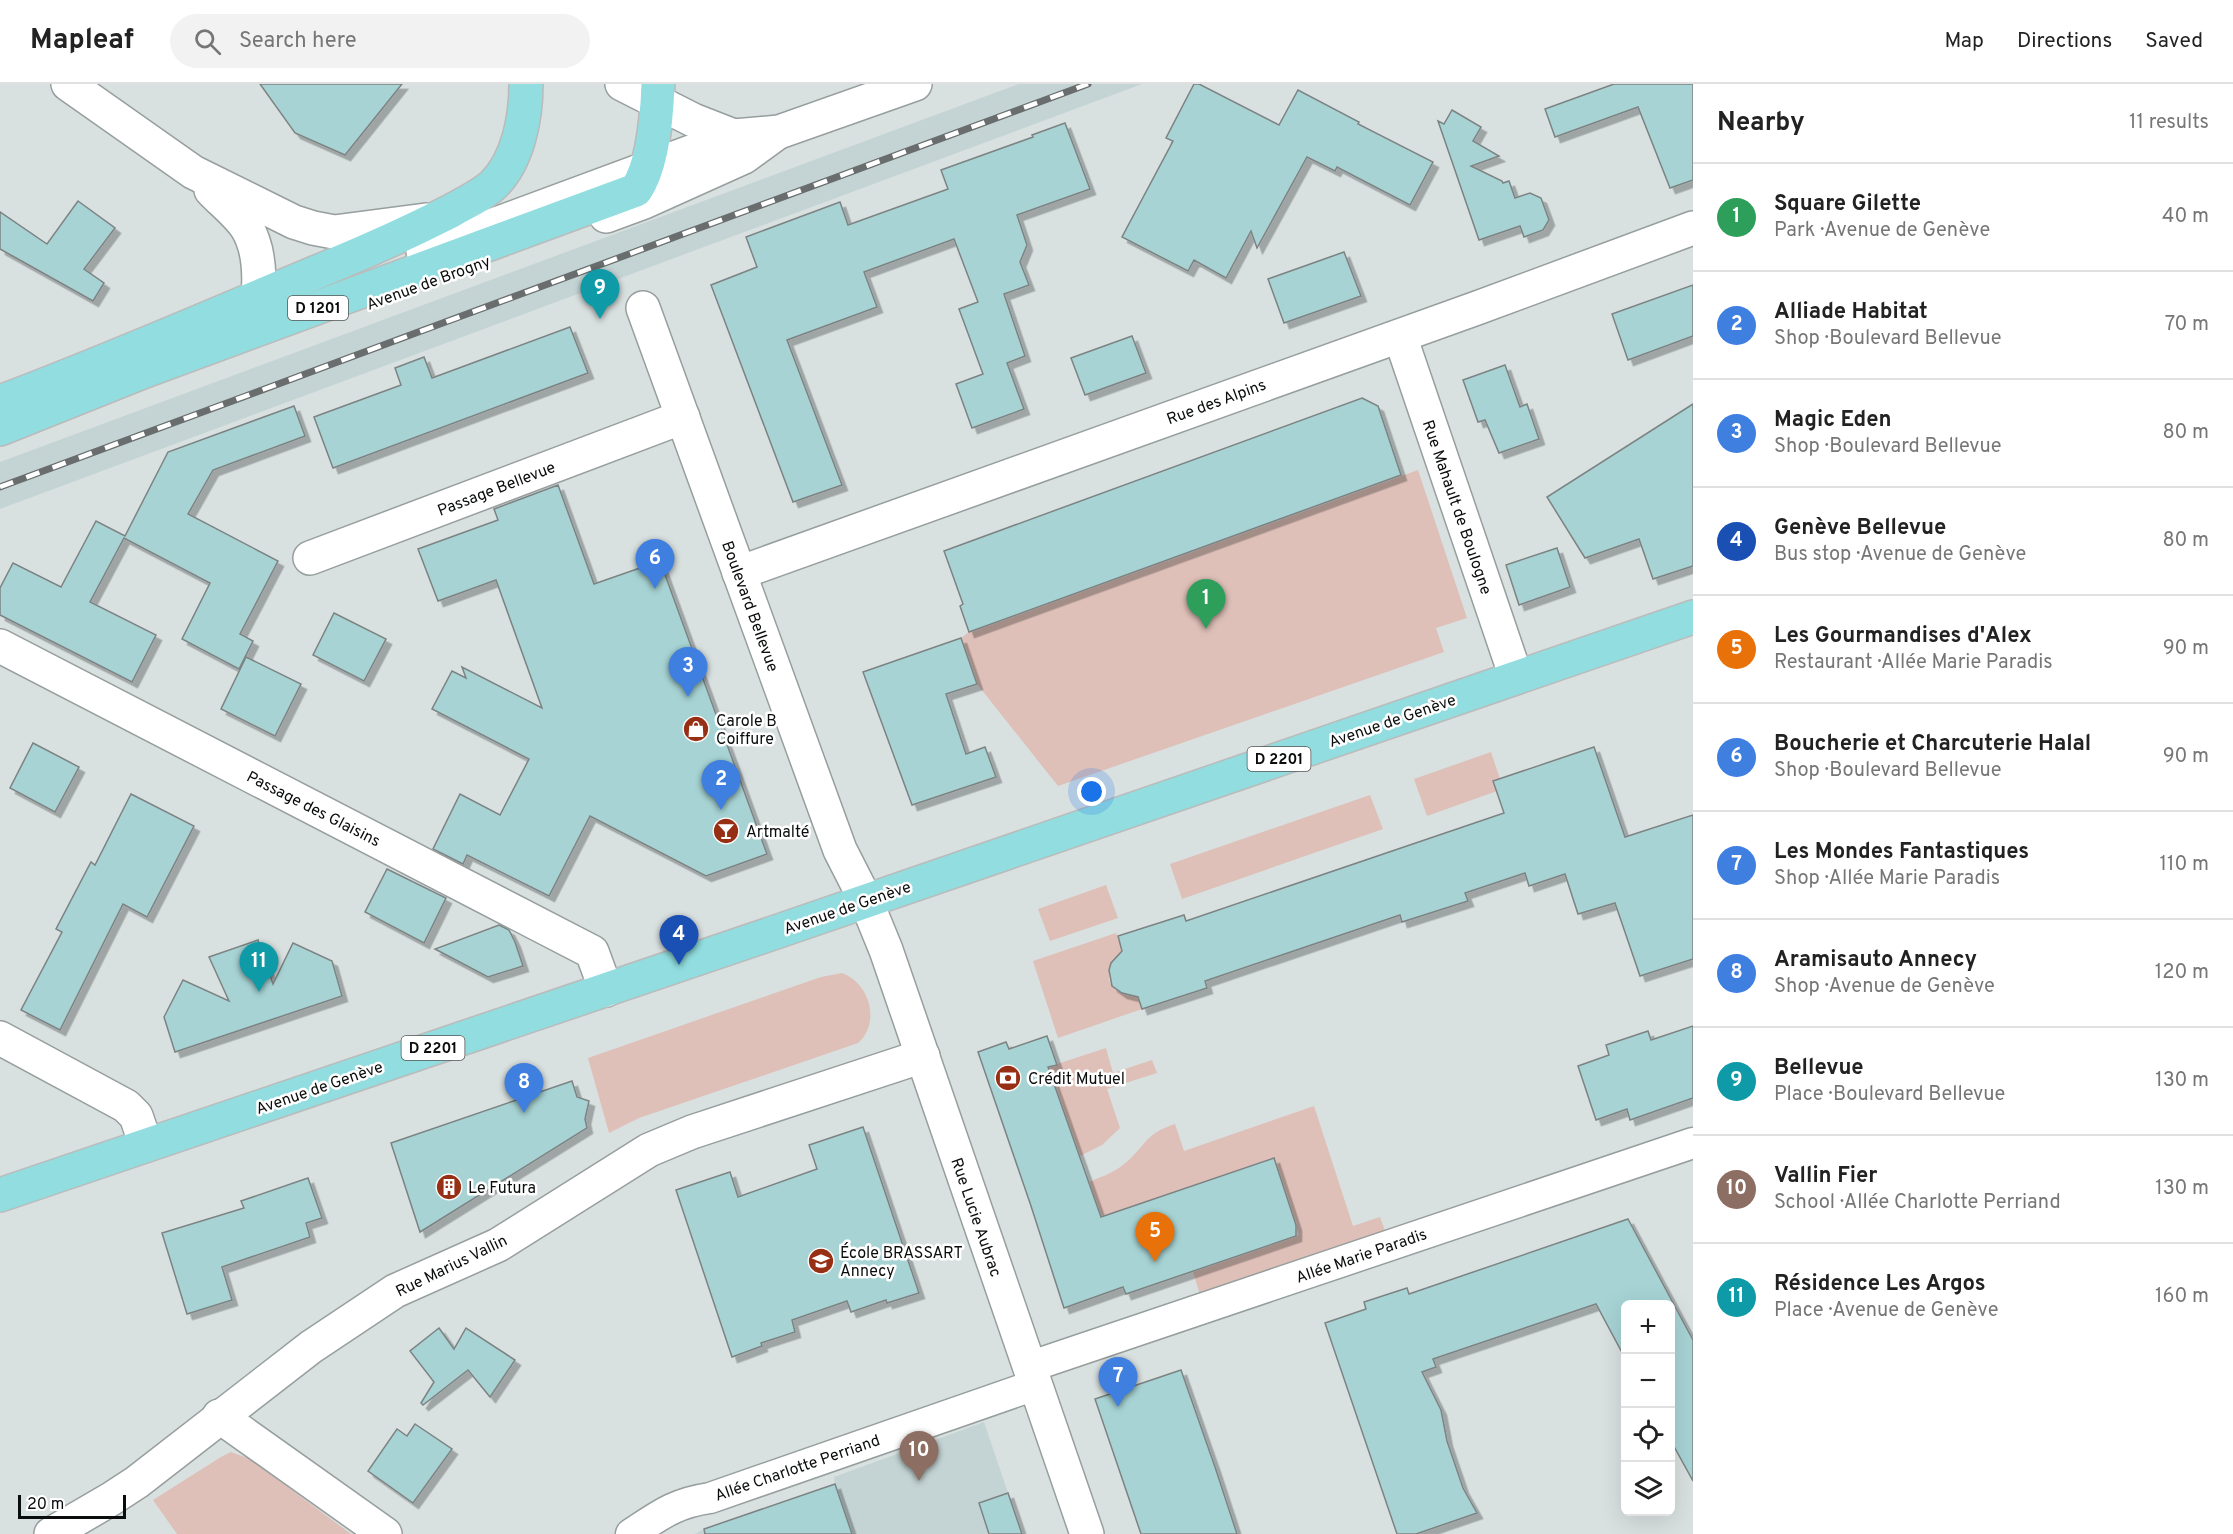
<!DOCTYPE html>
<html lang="en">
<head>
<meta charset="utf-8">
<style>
  :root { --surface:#fff; --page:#f2f2f2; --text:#222; --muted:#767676; --line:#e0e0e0; --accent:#0f766e }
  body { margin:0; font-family:Overpass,sans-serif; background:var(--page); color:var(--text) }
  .controls { position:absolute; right:18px; bottom:18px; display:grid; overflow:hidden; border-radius:9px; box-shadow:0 6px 24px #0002 }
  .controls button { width:54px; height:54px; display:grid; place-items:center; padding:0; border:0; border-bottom:2px solid var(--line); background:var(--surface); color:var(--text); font:30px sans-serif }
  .scale { position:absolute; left:18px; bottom:15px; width:108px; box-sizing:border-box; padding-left:6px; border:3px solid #0b0d0d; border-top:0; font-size:16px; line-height:21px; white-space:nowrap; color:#0b0d0d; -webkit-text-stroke:4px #fff; paint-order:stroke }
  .you { position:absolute; left:1092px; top:708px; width:21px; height:21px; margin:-15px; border:4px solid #fff; border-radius:50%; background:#1a73e8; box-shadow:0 0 0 9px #1a73e833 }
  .badge { display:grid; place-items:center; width:39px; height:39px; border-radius:50%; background:var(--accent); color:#fff; font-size:20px; font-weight:700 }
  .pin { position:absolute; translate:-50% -50px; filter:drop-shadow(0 2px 3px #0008) }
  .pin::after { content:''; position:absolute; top:32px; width:21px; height:18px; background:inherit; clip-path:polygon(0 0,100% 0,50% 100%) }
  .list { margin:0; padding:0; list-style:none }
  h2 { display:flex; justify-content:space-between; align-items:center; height:78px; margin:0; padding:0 24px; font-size:26px }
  h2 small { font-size:20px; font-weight:400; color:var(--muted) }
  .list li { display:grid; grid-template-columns:39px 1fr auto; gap:18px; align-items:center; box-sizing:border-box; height:108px; padding:0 24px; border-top:2px solid var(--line) }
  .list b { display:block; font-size:22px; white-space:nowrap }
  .list p { margin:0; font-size:20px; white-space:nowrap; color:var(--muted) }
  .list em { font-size:20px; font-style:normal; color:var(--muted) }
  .icon { flex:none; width:33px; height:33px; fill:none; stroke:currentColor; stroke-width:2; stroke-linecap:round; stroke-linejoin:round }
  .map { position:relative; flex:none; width:1693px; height:1450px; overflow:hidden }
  header { display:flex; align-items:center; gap:36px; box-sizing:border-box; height:84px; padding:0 30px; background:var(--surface); border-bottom:2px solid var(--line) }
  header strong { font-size:28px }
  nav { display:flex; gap:33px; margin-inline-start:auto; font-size:21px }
  .search { width:420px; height:54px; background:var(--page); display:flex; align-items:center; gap:15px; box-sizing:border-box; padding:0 21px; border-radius:33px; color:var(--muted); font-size:22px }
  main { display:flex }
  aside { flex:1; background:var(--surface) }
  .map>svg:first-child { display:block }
  .built { fill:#c4d4d4 }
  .green { fill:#dec0b8 }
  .building { fill:#a7d3d4; stroke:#7d8383; stroke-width:1.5; filter:url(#shadow) }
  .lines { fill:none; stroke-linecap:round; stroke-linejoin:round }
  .pedestrian-casing { stroke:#979e9e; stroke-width:33 }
  .minor-casing { stroke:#979e9e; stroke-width:36 }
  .secondary-casing { stroke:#979e9e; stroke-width:36 }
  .primary-casing { stroke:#bbb; stroke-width:36 }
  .pedestrian { stroke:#fff; stroke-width:30 }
  .minor { stroke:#fff; stroke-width:33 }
  .secondary { stroke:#fff; stroke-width:33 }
  .primary { stroke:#91dddf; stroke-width:33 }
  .rail-casing { stroke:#696d6d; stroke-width:7 }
  .rail { stroke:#fff; stroke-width:4.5; stroke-dasharray:14; stroke-linecap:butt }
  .labels { text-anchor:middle; stroke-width:5; stroke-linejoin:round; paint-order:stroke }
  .shield { fill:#fff; stroke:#545656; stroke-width:1.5 }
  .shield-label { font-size:15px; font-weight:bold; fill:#0b0d0d }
  .street-label { font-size:16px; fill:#0b0d0d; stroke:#fff }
  .poi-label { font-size:16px; fill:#0b0d0d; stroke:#fff; text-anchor:start }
</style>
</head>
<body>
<header>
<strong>Mapleaf</strong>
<div class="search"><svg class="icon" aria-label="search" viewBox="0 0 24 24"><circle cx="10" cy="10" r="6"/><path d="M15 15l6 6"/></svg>Search here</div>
<nav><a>Map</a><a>Directions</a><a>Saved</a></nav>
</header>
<main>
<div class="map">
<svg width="1693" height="1450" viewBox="0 0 1693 1450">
  <defs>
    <filter id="shadow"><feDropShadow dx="5.5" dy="5.5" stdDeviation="0" flood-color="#0004"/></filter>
  </defs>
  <rect width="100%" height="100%" fill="#d9e0e0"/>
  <!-- built -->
  <g class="built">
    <polygon points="1019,0 1142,0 0,425 0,378"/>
    <polygon points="984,1338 1022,1450 695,1450 700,1447 835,1400 834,1393"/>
  </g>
  <!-- green -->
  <g class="green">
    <polygon points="1418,386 1467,534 1436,544 1444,568 1058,702 977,600 961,554 969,548"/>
    <polygon points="1491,668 1500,695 1497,707 1427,732 1414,695"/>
    <polygon points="1370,711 1383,745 1182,815 1170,780"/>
    <polygon points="1106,801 1118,834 1050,857 1038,825"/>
    <path d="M1116,849L1123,869C1107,879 1102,902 1122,909C1126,910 1132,910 1137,910L1142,925L1058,954L1033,877Z"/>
    <path d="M842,889C870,899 881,939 858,959L639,1034L609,1049L588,974L821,893Z"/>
    <polygon points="1106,964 1113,989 1152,976 1157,989 1107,1005 1120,1044 1102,1061 1080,1072 1048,983"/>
    <path d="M1314,1022L1353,1142L1380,1133L1388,1155L1201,1214L1193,1188L1299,1151L1274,1074L1101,1133L1089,1098C1101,1093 1113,1089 1123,1081C1145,1064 1143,1050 1175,1040L1184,1067Z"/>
    <polygon points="231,1368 250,1375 351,1450 177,1450 153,1416 221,1373"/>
  </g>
  <!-- building -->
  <g class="building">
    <polygon points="260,0 402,0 345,71 295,49"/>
    <polygon points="1194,0 1199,0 1279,41 1298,6 1359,38 1358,40 1433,78 1410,121 1337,83 1335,87 1307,73 1257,164 1251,147 1226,194 1194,176 1188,187 1122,153 1173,57 1166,54"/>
    <polygon points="1614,0 1693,0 1693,96 1670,104 1638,23 1555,53 1545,25"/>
    <polygon points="1452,26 1481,43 1473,57 1499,72 1471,82 1502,97 1503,99 1509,97 1515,114 1530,109 1541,114 1549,136 1543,146 1524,153 1520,142 1479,156 1438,37 1444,40"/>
    <polygon points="1065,39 1090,105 1017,131 1027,161 1020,178 1029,201 1004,210 1025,272 1007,279 1024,325 972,344 956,300 983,290 959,225 978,218 954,155 864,188 877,223 787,256 842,401 793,418 711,201 757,183 746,153 840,118 848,141 948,105 941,86 1033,53 1032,51"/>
    <polygon points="78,117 115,144 84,185 104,199 93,217 0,165 0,128 47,160"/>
    <polygon points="1344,168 1361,212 1284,239 1268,195"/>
    <polygon points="1693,201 1693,252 1628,276 1612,230"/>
    <polygon points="570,243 588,289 333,384 314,333 401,301 395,284 424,273 432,294"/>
    <polygon points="1132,252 1146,289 1085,311 1071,274"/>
    <polygon points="1505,281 1520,323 1527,320 1539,355 1499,369 1485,336 1478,338 1463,296"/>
    <polygon points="1362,314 1378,322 1401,391 969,548 960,522 963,520 944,467"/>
    <polygon points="1693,320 1693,482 1653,495 1639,455 1585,474 1547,413"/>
    <polygon points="294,322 305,352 213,386 188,430 278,477 240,550 253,557 239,585 182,555 210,499 124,454 90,518 156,551 132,598 0,531 0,504 13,479 61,503 96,437 125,452 168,368"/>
    <polygon points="558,401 594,500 660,477 767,770 706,792 590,732 549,812 467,771 463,780 433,765 460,710 500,731 529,675 432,625 452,587 466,594 462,583 542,624 496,496 438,517 418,465 498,436 494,425"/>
    <polygon points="1557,464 1570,503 1519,521 1506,481"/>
    <polygon points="334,529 386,555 364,597 313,571"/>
    <polygon points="961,554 977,600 946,610 966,670 985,663 996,693 912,721 863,588"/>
    <polygon points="246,573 301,600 275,652 221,625"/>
    <polygon points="33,659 79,683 55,728 10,704"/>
    <polygon points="1594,663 1625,753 1693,731 1693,875 1640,892 1615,819 1578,830 1565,790 1529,802 1525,789 1465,809 1468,817 1402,838 1400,831 1205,897 1207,904 1142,925 1138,913 1122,909 1112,902 1109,886 1111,879 1122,867 1118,852 1184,831 1186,837 1504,729 1493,697"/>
    <polygon points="131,710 194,742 147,833 123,820 60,946 21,926 62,848 56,845 91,778 95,781"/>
    <polygon points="387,785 446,814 424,859 365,828"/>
    <polygon points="499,841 509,846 515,858 523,882 488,893 435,865"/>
    <polygon points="258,856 273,900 293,859 332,877 342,912 175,968 164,933 183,896 229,917 209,873"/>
    <polygon points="1693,942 1693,1014 1630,1036 1627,1025 1596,1036 1578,982 1609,971 1606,961 1648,947 1651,956"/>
    <polygon points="1047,952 1057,981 1048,983 1101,1133 1274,1074 1296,1141 1296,1152 1126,1210 1123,1203 1064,1224 1030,1119 978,968 1006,958 1009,965"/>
    <polygon points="572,997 577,1013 589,1017 585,1035 587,1044 420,1148 391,1059"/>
    <polygon points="863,1043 919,1209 887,1219 886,1216 851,1228 847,1217 792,1236 795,1248 761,1259 762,1262 732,1273 676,1106 730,1088 738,1113 817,1085 809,1061"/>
    <polygon points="308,1094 322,1134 306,1139 310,1153 222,1183 232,1216 187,1230 162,1149 244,1124 241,1117"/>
    <polygon points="1628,1135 1693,1256 1693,1397 1671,1357 1671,1221 1626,1221 1626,1276 1596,1220 1433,1275 1436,1283 1422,1288 1441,1326 1447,1357 1463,1404 1477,1429 1416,1450 1397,1450 1325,1239 1366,1225 1364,1218 1407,1204 1409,1210"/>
    <polygon points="439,1244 454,1265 466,1244 515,1276 490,1313 468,1286 423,1321 421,1319 434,1298 410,1267"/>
    <polygon points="1181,1286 1215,1383 1237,1450 1141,1450 1095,1315"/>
    <polygon points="415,1340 452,1365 413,1419 368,1387 397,1345 407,1352"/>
    <polygon points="835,1400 852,1450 705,1450 704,1445"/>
    <polygon points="1008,1409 1022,1450 989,1450 979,1419"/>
  </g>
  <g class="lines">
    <!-- pedestrian casing -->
    <g class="pedestrian-casing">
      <g id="pedestrian">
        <polyline points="1029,1283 1693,1059"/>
        <path d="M631,1450C660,1431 675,1419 710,1414L1035,1301"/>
      </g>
    </g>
    <!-- minor casing -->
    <g class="minor-casing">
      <g id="minor">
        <polyline points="68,0 193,88 294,138 313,144 334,148 426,136"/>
        <path d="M211,106C222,118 238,130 247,144C259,164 260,190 258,213"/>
        <polyline points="643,224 840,766 866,817 886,866 1087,1450"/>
        <polyline points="1400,252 1516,593"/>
        <polyline points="310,474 683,333"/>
        <polyline points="739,489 1477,224 1693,144"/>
        <polyline points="0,562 592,868 606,906"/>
        <polyline points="0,954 126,1022 136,1032 146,1061"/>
        <polyline points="219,1332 385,1450"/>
        <polyline points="51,1450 111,1415 137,1398 311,1263 395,1207 498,1161 649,1066 692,1048 923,972"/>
      </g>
    </g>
    <!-- secondary casing -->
    <g class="secondary-casing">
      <g id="secondary">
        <polyline points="622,0 693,36 734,52"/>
        <polyline points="606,132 644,118 744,73 777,49"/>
        <polyline points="423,167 734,52 779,48 915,0"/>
      </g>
    </g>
    <!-- primary casing -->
    <g class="primary-casing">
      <g id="primary">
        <path d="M0,318C112,276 221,228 331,182C372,165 412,147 451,127C465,119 481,112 493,101C518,77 526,34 526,0"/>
        <path d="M0,345L145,287L636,106C653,81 657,30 658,0"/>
        <polyline points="0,1111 773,849 1693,533"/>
      </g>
    </g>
    <!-- pedestrian -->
    <use href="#pedestrian" class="pedestrian"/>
    <!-- minor -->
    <use href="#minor" class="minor"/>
    <!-- secondary -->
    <use href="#secondary" class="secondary"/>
    <!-- primary -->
    <use href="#primary" class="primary"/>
    <!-- rail casing -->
    <g class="rail-casing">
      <polyline id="rail" points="0,403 1088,0"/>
    </g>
    <!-- rail -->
    <use href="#rail" class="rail"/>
  </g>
  <!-- icons -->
  <defs>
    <g id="shop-disc" transform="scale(1.35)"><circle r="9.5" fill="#972f14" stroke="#fff"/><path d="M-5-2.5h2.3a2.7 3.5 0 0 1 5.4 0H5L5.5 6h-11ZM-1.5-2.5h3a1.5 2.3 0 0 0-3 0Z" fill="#fff"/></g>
    <g id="bar-disc" transform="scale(1.35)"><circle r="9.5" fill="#972f14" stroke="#fff"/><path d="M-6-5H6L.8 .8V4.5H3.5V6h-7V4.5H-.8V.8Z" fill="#fff"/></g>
    <g id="bank-disc" transform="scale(1.35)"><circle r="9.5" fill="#972f14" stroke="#fff"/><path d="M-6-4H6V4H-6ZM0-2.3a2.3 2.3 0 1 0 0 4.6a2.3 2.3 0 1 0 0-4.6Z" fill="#fff"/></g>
    <g id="building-disc" transform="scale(1.35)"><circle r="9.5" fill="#972f14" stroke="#fff"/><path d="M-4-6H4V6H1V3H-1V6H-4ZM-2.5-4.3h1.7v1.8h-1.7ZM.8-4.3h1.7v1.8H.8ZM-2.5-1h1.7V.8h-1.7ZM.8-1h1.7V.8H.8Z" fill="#fff"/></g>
    <g id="university-disc" transform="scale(1.35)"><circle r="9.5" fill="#972f14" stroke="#fff"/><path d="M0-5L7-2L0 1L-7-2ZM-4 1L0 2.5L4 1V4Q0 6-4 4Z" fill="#fff"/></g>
  </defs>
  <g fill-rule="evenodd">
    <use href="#shop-disc" x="696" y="645"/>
    <use href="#bar-disc" x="726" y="747"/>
    <use href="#bank-disc" x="1008" y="994"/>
    <use href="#building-disc" x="449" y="1103"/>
    <use href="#university-disc" x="821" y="1177"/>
  </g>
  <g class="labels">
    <!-- shield labels -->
    <g class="shield">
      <rect x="288" y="212" width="60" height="24" rx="4.5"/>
      <rect x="1247.5" y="663" width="63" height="24" rx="4.5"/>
      <rect x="401.5" y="952" width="63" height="24" rx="4.5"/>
    </g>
    <g class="shield-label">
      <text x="318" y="229">D 1201</text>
      <text x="1279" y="680">D 2201</text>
      <text x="433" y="969">D 2201</text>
    </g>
    <!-- street labels -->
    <g class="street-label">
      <text transform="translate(428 198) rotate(-20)" y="6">Avenue de Brogny</text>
      <text transform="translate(1216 317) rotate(-20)" y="6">Rue des Alpins</text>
      <text transform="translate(496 404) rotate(-21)" y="6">Passage Bellevue</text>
      <text transform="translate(1458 423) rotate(71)" y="6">Rue Mahault de Boulogne</text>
      <text transform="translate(751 522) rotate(70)" y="6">Boulevard Bellevue</text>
      <text transform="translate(1392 636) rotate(-19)" y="6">Avenue de Genève</text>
      <text transform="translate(314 724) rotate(27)" y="6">Passage des Glaisins</text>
      <text transform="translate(847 823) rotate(-19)" y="6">Avenue de Genève</text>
      <text transform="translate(319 1003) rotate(-19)" y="6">Avenue de Genève</text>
      <text transform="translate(977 1133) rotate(71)" y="6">Rue Lucie Aubrac</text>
      <text transform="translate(1361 1171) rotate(-19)" y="6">Allée Marie Paradis</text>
      <text transform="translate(451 1181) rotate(-26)" y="6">Rue Marius Vallin</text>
      <text transform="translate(797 1383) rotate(-19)" y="6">Allée Charlotte Perriand</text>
    </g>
    <!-- poi labels -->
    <g class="poi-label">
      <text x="716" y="642">Carole B<tspan x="716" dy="18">Coiffure</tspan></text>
      <text x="746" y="753">Artmalté</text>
      <text x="1028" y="1000">Crédit Mutuel</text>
      <text x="468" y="1109">Le Futura</text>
      <text x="840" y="1174">École BRASSART<tspan x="840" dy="18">Annecy</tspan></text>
    </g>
  </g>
</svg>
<div class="controls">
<button>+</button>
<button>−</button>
<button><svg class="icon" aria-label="locate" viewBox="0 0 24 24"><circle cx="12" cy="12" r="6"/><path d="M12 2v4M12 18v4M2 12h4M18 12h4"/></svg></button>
<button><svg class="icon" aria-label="layers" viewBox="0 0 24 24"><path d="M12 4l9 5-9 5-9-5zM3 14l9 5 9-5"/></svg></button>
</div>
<div class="scale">20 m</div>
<div class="you"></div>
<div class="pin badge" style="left:1206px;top:545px;background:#2e9e5b">1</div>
<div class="pin badge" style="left:721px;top:726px;background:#3f7fe0">2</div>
<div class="pin badge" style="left:688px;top:613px;background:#3f7fe0">3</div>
<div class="pin badge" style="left:679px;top:881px;background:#1a4fb4">4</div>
<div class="pin badge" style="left:1155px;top:1178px;background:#e8710a">5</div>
<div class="pin badge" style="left:655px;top:505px;background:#3f7fe0">6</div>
<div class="pin badge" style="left:1118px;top:1323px;background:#3f7fe0">7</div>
<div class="pin badge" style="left:524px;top:1029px;background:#3f7fe0">8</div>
<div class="pin badge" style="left:600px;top:235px;background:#0f9aa8">9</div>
<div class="pin badge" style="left:919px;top:1397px;background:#8d6e63">10</div>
<div class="pin badge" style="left:259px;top:908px;background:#0f9aa8">11</div>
</div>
<aside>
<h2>Nearby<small>11 results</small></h2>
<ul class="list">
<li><span class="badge" style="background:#2e9e5b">1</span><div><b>Square Gilette</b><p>Park · Avenue de Genève</p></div><em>40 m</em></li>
<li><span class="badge" style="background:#3f7fe0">2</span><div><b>Alliade Habitat</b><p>Shop · Boulevard Bellevue</p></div><em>70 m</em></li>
<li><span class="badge" style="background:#3f7fe0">3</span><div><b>Magic Eden</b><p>Shop · Boulevard Bellevue</p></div><em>80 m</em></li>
<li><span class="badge" style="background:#1a4fb4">4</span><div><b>Genève Bellevue</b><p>Bus stop · Avenue de Genève</p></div><em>80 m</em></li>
<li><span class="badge" style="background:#e8710a">5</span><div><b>Les Gourmandises d'Alex</b><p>Restaurant · Allée Marie Paradis</p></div><em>90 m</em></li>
<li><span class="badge" style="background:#3f7fe0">6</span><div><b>Boucherie et Charcuterie Halal</b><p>Shop · Boulevard Bellevue</p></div><em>90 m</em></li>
<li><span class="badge" style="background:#3f7fe0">7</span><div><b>Les Mondes Fantastiques</b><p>Shop · Allée Marie Paradis</p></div><em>110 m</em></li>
<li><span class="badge" style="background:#3f7fe0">8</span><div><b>Aramisauto Annecy</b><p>Shop · Avenue de Genève</p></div><em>120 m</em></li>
<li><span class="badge" style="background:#0f9aa8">9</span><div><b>Bellevue</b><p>Place · Boulevard Bellevue</p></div><em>130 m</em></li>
<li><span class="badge" style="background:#8d6e63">10</span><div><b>Vallin Fier</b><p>School · Allée Charlotte Perriand</p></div><em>130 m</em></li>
<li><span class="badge" style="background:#0f9aa8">11</span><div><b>Résidence Les Argos</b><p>Place · Avenue de Genève</p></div><em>160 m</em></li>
</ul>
</aside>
</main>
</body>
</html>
